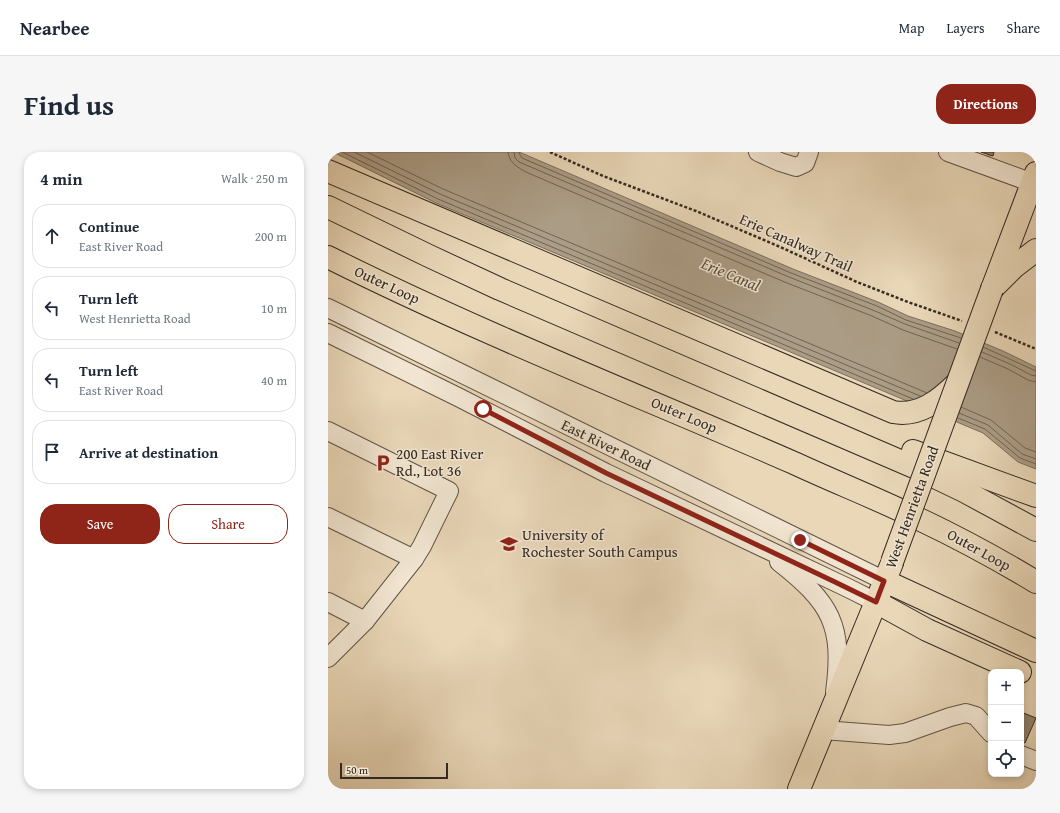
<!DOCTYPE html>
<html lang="en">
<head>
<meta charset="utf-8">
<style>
  :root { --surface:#fff; --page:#f6f6f7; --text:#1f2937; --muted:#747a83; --line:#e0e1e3; --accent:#8f2418 }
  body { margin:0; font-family:"Gentium Book Plus",serif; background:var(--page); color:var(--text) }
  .controls { position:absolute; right:12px; bottom:12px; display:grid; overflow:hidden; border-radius:8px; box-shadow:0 2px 6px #0003 }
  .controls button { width:36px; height:36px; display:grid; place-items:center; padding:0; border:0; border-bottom:1px solid var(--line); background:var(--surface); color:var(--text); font:20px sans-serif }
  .scale { position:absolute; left:12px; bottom:10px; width:108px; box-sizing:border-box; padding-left:4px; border:2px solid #342a21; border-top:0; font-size:11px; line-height:14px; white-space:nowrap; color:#342a21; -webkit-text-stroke:3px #f1e5d1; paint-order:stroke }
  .stop { position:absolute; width:12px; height:12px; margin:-9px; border:3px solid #8f2418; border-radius:50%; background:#fff }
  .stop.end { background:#8f2418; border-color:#fff; box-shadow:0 1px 4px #0008 }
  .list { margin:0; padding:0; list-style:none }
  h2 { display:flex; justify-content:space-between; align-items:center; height:52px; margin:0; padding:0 16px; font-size:17px }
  h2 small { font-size:13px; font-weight:400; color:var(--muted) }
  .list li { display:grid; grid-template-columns:26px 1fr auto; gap:12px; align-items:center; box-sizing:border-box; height:64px; margin:0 8px 8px; padding:0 8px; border:1px solid var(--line); border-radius:16px }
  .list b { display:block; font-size:15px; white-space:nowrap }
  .list p { margin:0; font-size:13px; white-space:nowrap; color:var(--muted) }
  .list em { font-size:13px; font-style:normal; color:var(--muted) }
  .actions { display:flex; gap:8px; padding:12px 16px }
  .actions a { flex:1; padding:9px 0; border:1px solid var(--accent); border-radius:16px; text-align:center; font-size:14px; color:var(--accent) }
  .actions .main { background:var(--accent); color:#fff }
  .icon { flex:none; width:22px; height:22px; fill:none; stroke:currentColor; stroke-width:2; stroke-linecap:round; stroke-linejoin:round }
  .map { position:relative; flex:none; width:708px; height:637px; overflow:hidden; border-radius:16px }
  header { display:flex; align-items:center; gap:24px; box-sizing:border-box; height:56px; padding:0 20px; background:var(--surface); border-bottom:1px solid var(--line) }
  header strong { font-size:19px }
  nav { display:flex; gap:22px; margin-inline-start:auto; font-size:14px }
  .intro { display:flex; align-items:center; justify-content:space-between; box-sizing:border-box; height:96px; padding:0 24px }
  h1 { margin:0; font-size:28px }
  .button { padding:10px 18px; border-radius:16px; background:var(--accent); color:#fff; font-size:14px; font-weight:700 }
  main { display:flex; gap:24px; padding:0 24px }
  aside { flex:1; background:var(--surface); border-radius:16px; box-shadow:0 2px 6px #0003 }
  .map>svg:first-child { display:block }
  .water { fill:#ab9c85; stroke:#7b6e5d }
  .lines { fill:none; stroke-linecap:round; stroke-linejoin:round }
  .shore { stroke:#706353; stroke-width:1 }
  .building { fill:#928470; stroke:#342a21; filter:url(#shadow) }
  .minor-casing { stroke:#615547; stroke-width:20 }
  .major-casing { stroke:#342a21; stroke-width:24 }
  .highway-casing { stroke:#342a21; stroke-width:24 }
  .path { stroke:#342a21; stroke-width:2.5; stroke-dasharray:3 2; stroke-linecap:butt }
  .minor { stroke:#f1e5d1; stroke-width:18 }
  .major { stroke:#e9d7b8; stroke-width:22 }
  .highway { stroke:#e9d7b8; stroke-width:22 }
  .major-bridge-casing { stroke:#342a21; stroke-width:24; stroke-linecap:butt }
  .major-bridge { stroke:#e9d7b8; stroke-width:22 }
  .route { stroke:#8f2418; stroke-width:5 }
  .labels { text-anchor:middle; stroke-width:3; stroke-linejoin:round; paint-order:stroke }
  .street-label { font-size:15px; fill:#342a21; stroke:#f1e5d1 }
  .poi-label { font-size:15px; fill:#342a21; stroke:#f1e5d1; text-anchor:start }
  .water-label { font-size:16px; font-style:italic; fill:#584c3f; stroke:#f1e5d1 }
</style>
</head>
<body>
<header>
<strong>Nearbee</strong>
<nav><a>Map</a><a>Layers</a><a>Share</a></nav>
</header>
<div class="intro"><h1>Find us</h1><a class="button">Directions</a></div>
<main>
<aside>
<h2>4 min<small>Walk · 250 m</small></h2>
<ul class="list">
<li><svg class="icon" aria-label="ahead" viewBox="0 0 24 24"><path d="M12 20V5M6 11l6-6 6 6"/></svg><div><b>Continue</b><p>East River Road</p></div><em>200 m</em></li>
<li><svg class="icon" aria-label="left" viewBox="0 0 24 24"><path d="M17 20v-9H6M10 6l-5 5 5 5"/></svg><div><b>Turn left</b><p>West Henrietta Road</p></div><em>10 m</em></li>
<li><svg class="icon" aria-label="left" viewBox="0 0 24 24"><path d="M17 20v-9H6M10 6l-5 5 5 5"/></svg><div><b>Turn left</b><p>East River Road</p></div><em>40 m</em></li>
<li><svg class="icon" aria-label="arrive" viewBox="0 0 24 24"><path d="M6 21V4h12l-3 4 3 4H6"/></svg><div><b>Arrive at destination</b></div></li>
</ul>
<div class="actions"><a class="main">Save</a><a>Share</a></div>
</aside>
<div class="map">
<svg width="708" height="637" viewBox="0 0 708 637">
  <defs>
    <filter id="shadow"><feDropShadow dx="-3.5" dy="3.5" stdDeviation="0" flood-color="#0004"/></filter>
  </defs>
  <rect width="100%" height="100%" fill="#e9d7b8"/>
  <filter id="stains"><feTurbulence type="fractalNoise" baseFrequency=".005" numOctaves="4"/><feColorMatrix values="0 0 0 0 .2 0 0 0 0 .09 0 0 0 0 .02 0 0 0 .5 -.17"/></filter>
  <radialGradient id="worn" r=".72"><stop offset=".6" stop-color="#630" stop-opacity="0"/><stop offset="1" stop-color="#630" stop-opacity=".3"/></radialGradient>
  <!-- water -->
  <polygon class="water" points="5,0 191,0 465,117 550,150 580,164 627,179 675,199 708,215 708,317 690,310 655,281 108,51"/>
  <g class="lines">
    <!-- shore -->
    <g class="shore">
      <polyline points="14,0 110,47 585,247"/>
      <polyline points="26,0 112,42 592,244"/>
      <polyline points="39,0 115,37 599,241"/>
      <path d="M180,0C181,17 207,23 221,30L459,131L544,164L575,178L629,197"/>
      <polyline points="186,0 187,6 191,10 461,125 547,159 577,172 631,191"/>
      <polyline points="191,0 192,3 194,6 463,121 549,154 578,168 633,186"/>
      <polyline points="655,195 708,219"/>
      <polyline points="654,200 682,212 703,223 708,224"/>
      <polyline points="652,205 680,217 700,228 708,230"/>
      <polyline points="633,255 663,268 697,296 708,300"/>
      <polyline points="631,261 660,273 694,302 708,307"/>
      <polyline points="630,266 657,277 692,306 708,312"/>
    </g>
  </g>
  <!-- building -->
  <g class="building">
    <polygon points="653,0 666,0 665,4"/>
    <polygon points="693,560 708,566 697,591 693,589"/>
  </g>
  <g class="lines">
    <!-- minor casing -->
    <g class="minor-casing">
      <g id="minor">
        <polyline points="430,0 452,10 468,15 477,11 481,0"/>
        <polyline points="620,0 705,31"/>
        <polyline points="0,156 557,429"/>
        <polyline points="0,181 132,246 278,321 520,436 548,450"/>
        <polyline points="0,279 121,339 94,394 86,407 37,469 0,506"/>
        <polyline points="0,365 86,407"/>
        <path d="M451,410C503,451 516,473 507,540"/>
        <polyline points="0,450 37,469"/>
        <polyline points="495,578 561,583 577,581 622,565 638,561 648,564 663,581"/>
        <polyline points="693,603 708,609"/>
      </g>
    </g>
    <!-- major casing -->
    <g class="major-casing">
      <g id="major">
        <polyline points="664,137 708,21"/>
        <polyline points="471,637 564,411"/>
      </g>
    </g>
    <!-- highway casing -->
    <g class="highway-casing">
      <g id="highway">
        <path d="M0,19L565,260C591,265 612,248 629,231"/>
        <polyline points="0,55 101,104 172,137 586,315 636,339 708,378"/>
        <path d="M0,105C152,181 310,243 466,311C507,330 550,347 591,367C631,386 670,407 708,430"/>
        <polyline points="664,137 686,115 708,98"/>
        <polyline points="585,299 708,344"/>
        <polyline points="557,429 708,499"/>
        <polyline points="548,450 599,478 692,520"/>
      </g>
    </g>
    <!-- path -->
    <g class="path">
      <polyline points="222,0 275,24 368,59 450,94 529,130 580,150 634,169"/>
      <polyline points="667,180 708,197"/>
    </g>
    <!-- minor -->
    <use href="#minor" class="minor"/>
    <!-- major -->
    <use href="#major" class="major"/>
    <!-- highway -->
    <use href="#highway" class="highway"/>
    <!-- major-bridge casing -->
    <g class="major-bridge-casing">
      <polyline id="major-bridge" points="564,410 664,137"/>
    </g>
    <!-- major-bridge -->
    <use href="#major-bridge" class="major-bridge"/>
  </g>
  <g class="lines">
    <!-- route -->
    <polyline class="route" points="155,257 278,321 507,430 548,450 556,429 472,388"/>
  </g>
  <!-- icons -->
  <defs>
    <g id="parking-bare" transform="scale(1.38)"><path d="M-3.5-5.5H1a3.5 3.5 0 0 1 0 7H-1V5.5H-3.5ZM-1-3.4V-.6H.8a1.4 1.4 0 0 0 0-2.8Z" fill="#8f2418" stroke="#f1e5d1" stroke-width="2.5" paint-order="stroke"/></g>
    <g id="university-bare" transform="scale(1.38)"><path d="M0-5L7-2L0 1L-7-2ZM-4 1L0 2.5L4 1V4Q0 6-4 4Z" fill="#8f2418" stroke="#f1e5d1" stroke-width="2.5" paint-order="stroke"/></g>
  </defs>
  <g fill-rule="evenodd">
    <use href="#parking-bare" x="55" y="311"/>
    <use href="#university-bare" x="181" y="392"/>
  </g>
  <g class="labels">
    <!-- street labels -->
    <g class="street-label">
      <text transform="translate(468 91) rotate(24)" y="5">Erie Canalway Trail</text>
      <text transform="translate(59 133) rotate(25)" y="5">Outer Loop</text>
      <text transform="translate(356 263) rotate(23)" y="5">Outer Loop</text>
      <text transform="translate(278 293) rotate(26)" y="5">East River Road</text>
      <text transform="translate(584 355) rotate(-70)" y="5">West Henrietta Road</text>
      <text transform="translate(651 398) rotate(29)" y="5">Outer Loop</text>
    </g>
    <!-- poi labels -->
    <g class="poi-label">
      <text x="68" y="307">200 East River<tspan x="68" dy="17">Rd., Lot 36</tspan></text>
      <text x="194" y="388">University of<tspan x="194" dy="17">Rochester South Campus</tspan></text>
    </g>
    <!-- water labels -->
    <g class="water-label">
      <text transform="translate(403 122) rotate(23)" y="6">Erie Canal</text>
    </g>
  </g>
  <rect width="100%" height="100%" filter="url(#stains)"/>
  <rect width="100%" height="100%" fill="url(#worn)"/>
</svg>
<div class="controls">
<button>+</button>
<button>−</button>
<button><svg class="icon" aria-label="locate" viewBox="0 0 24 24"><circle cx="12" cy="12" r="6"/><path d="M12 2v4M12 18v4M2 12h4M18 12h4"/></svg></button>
</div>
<div class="scale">50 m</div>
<div class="stop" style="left:155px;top:257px"></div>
<div class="stop end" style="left:472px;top:388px"></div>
</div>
</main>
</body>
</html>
